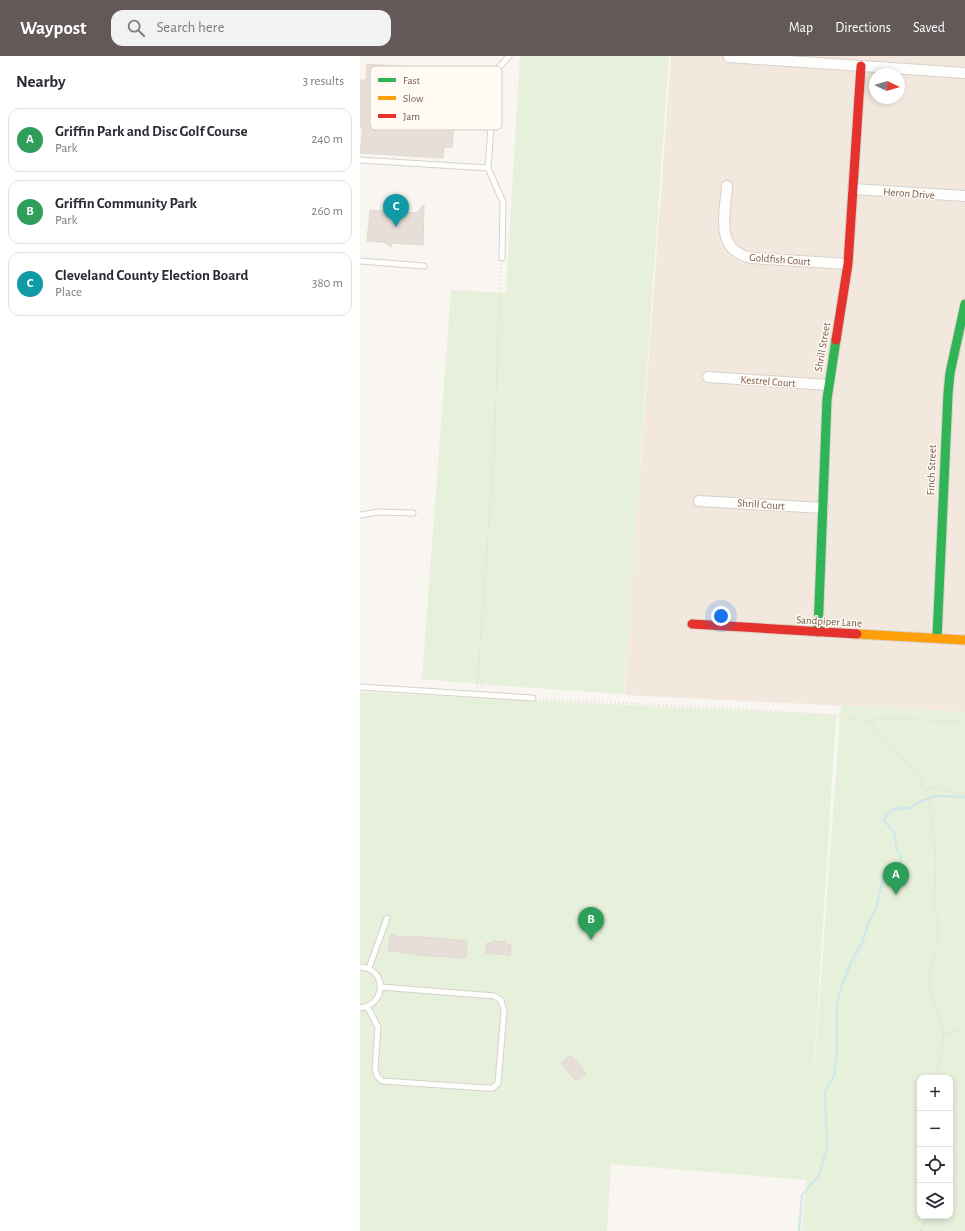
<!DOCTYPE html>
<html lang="en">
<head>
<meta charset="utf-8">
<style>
  :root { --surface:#fff; --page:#f2f2f3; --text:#2b2b33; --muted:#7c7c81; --line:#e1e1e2; --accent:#625958 }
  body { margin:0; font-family:"Alegreya Sans",sans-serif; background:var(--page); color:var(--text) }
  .controls { position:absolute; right:12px; bottom:12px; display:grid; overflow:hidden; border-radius:8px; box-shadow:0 2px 6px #0003 }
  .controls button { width:36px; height:36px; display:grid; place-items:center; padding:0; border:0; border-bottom:1px solid var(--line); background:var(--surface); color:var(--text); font:20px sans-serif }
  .compass { position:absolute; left:509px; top:12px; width:36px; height:36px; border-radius:50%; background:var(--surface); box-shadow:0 2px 6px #0003; rotate:94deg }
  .you { position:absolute; left:361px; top:560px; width:14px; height:14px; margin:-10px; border:3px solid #fff; border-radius:50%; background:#1a73e8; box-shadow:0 0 0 6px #1a73e833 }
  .badge { display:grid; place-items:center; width:26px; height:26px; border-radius:50%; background:var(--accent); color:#fff; font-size:13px; font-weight:700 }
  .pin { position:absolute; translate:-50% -33px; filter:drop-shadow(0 1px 2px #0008) }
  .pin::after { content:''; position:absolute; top:21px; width:14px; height:12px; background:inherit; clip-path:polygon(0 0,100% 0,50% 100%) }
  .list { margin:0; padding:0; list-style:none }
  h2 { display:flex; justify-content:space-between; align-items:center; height:52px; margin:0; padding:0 16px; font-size:17px }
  h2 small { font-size:13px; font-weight:400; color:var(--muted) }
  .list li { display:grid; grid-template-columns:26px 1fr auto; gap:12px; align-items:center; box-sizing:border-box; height:64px; margin:0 8px 8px; padding:0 8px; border:1px solid var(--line); border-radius:12px }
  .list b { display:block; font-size:15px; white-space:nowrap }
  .list p { margin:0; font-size:13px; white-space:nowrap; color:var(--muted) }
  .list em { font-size:13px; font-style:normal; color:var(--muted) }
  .icon { flex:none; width:22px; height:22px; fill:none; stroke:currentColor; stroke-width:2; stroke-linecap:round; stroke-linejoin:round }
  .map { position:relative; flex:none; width:605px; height:1175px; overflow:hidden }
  header { display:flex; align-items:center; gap:24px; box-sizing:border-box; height:56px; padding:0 20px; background:var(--accent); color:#fff }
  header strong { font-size:19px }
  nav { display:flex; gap:22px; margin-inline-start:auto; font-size:14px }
  .search { width:280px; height:36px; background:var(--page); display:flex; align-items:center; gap:10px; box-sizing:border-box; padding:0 14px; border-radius:12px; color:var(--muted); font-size:15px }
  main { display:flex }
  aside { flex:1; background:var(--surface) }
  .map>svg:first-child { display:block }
  .residential { fill:#f2e8de; fill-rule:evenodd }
  .green { fill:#e7f0db; fill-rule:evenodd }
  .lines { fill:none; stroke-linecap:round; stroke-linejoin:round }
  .stream { stroke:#d0e8ea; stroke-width:2.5 }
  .building { fill:#e6ded7; stroke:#e2d8d2 }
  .lane-casing { stroke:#d7d1cb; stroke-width:7 }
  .street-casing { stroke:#d7d1cb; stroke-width:12 }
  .fast-casing { stroke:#d9d2cb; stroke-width:11 }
  .slow-casing { stroke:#d9d2cb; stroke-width:11 }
  .jam-casing { stroke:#d9d2cb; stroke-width:11 }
  .path { stroke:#dcd5d0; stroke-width:1.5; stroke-dasharray:1 3; stroke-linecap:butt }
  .lane { stroke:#fefefd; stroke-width:5 }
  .street { stroke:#fefefd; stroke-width:10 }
  .fast { stroke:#30b455; stroke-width:9 }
  .slow { stroke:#ff9f0a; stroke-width:9 }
  .jam { stroke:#e5322d; stroke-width:9 }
  .labels { text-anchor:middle; stroke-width:3; stroke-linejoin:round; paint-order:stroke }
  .street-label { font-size:11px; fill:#7a5c4d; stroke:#fffaf3 }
  .key { fill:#fffaf3; stroke:#d7cbc1; stroke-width:1 }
  .key-label { font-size:11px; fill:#7a5c4d }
</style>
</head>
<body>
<header>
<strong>Waypost</strong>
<div class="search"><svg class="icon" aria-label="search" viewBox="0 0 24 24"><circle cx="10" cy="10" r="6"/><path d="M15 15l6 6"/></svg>Search here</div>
<nav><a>Map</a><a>Directions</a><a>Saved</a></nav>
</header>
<main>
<aside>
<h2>Nearby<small>3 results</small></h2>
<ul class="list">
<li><span class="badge" style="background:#2e9e5b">A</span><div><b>Griffin Park and Disc Golf Course</b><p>Park</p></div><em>240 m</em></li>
<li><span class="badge" style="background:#2e9e5b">B</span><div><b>Griffin Community Park</b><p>Park</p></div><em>260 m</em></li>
<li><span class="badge" style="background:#0f9aa8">C</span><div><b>Cleveland County Election Board</b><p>Place</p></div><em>380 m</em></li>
</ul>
</aside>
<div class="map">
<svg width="605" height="1175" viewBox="0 0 605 1175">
  <rect width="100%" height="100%" fill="#f9f5f0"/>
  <!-- residential -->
  <path class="residential" d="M311,0H605V656L265,639L271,534L293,247ZM515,18H539V42H515Z"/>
  <!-- green -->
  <g class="green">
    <polygon points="160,0 309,0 264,638 130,629 62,623 91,234 146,237"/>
    <path d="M0,636L476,659L451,1060L481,649L605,656V1175H442L446,1124L251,1108L247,1175H0ZM560,1022H590V1160H560Z"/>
  </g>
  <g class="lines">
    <!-- stream -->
    <polyline class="stream" points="439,1175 442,1139 459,1120 467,1091 465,1036 474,1020 477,994 477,947 481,932 491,906 502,887 510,863 516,852 524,818 530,813 537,812 541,808 540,799 537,795 534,777 524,764 525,761 534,753 550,752 555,748 575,740 605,741"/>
  </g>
  <!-- building -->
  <g class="building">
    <polygon points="7,8 97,14 96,36 88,36 87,54 95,55 92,91 84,91 83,102 0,97 3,71 0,71 0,24 6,24"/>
    <polygon points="64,148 63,189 32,187 31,191 23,186 7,185 10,154 57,157"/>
    <polygon points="32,878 37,881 43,880 46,882 51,880 107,885 106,902 57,899 57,897 50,898 45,896 41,897 37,895 30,896 28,892 30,886 29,882"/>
    <polygon points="132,885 145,886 145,888 151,889 150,899 126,897 127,887 132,887"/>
    <polygon points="211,999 226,1017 216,1025 201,1007"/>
  </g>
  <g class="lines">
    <!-- lane casing -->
    <g class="lane-casing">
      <g id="lane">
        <polyline points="0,104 128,112"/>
        <polyline points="142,202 143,146 128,112 135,16 149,0"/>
        <polyline points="0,205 64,210"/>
        <polyline points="0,459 19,456 53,457"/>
        <polyline points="0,631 173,642"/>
        <path d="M0,911C27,912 27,949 0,952"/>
        <polyline points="9,912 27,862"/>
        <polyline points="7,950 18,971 15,1012 17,1020 22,1025 125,1032 133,1032 138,1027 144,955 141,944 134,940 21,931"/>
      </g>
    </g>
    <!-- street casing -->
    <g class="street-casing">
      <g id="street">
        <polyline points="369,0 369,1 605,17"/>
        <path d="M367,130C365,158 354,195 392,202L488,208"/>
        <polyline points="493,133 605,140"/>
        <polyline points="348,321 468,329"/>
        <polyline points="339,445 463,452"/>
      </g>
    </g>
    <!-- fast casing -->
    <g class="fast-casing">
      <g id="fast">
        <polyline points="458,576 467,343 476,284"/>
        <polyline points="577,582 588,338 590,317 605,248"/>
      </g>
    </g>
    <!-- slow casing -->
    <g class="slow-casing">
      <polyline id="slow" points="497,578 605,584"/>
    </g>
    <!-- jam casing -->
    <g class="jam-casing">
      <g id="jam">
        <polyline points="476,284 488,208 501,10"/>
        <polyline points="332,568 497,578"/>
      </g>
    </g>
    <!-- path -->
    <g class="path">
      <polyline points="117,619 121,624 123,632"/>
      <polyline points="117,632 134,393 141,208"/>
      <polyline points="179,643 346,651 476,659 499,663 506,666 518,674 535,696 559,721 566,735 570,749 576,806 574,847 578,869 578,881 569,919 570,933 582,971 583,986 581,1002 574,1022"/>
      <polyline points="506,666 522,662 605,666"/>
      <polyline points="566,735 572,732 605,738"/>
      <polyline points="583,980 605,971"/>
      <polyline points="561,1175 568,1160"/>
    </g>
    <!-- lane -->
    <use href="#lane" class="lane"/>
    <!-- street -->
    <use href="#street" class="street"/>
    <!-- fast -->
    <use href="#fast" class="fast"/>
    <!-- slow -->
    <use href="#slow" class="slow"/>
    <!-- jam -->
    <use href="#jam" class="jam"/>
  </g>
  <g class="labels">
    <!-- street labels -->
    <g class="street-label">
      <text transform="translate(549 137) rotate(4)" y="4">Heron Drive</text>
      <text transform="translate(420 203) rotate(4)" y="4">Goldfish Court</text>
      <text transform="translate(462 291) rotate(-80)" y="4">Shrill Street</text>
      <text transform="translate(408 325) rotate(4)" y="4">Kestrel Court</text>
      <text transform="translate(571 414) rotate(-88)" y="4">Finch Street</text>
      <text transform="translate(401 448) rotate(4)" y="4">Shrill Court</text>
      <text transform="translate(469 565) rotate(3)" y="4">Sandpiper Lane</text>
    </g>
  </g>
  <!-- legend -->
  <rect x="10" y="10" width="132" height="64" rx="6" class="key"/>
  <rect x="18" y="22" width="18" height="4" fill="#30b455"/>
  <rect x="18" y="40" width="18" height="4" fill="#ff9f0a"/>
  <rect x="18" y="58" width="18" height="4" fill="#e5322d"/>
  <g class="key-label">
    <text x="43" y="28">Fast</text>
    <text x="43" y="46">Slow</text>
    <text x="43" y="64">Jam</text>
  </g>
</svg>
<div class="controls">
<button>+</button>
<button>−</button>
<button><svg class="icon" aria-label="locate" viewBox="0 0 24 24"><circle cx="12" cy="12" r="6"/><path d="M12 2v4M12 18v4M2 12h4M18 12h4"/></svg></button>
<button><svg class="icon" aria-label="layers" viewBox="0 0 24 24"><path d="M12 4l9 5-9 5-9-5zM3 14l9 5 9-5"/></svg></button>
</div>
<svg class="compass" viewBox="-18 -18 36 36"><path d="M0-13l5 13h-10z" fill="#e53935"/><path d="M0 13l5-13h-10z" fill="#7c7c81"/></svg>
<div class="you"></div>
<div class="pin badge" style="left:536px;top:839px;background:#2e9e5b">A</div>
<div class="pin badge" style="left:231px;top:884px;background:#2e9e5b">B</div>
<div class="pin badge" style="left:36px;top:171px;background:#0f9aa8">C</div>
</div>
</main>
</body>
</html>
